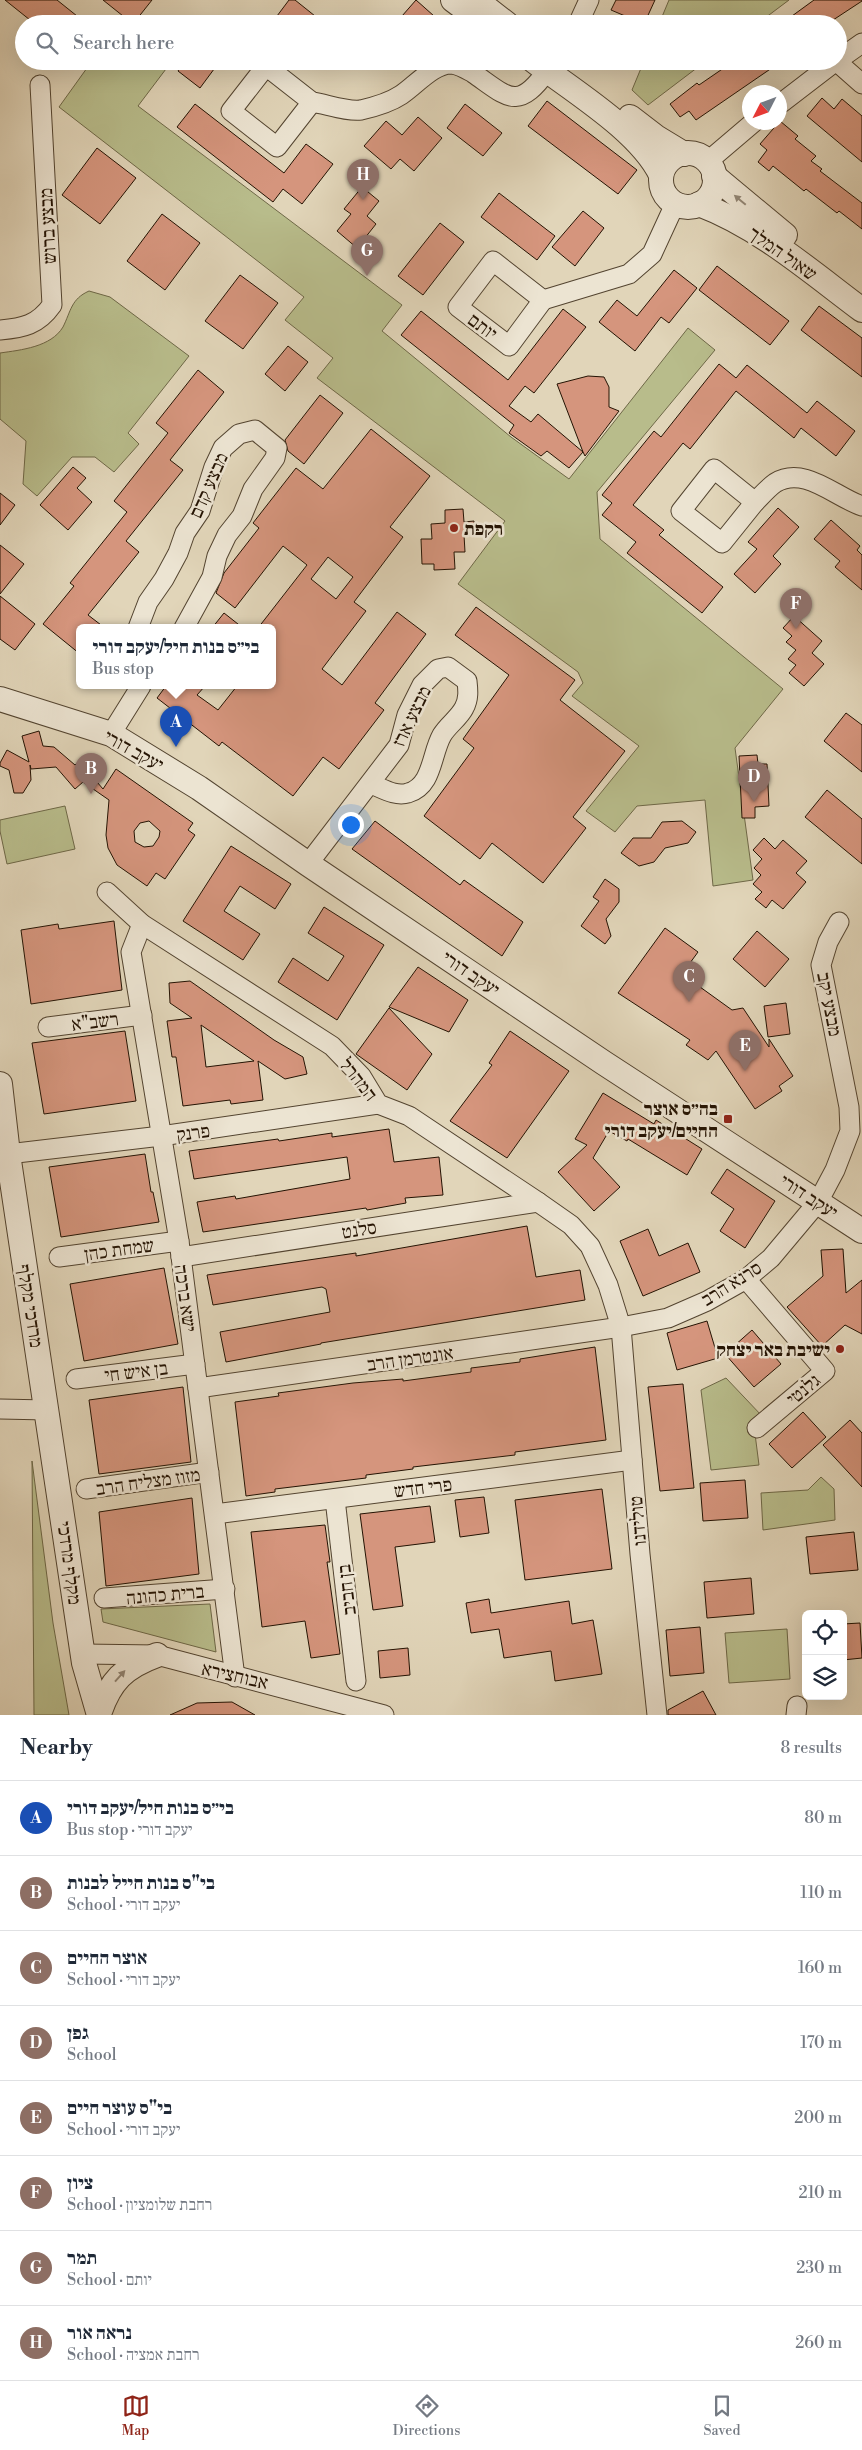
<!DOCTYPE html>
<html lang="en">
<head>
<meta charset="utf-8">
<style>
  :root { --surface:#fff; --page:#f6f6f7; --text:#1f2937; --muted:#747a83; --line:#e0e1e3; --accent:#8f2418 }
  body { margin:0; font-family:"Libre Bodoni","Frank Ruhl Libre",serif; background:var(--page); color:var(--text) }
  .controls { position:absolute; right:15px; bottom:15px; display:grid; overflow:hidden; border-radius:8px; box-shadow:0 5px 20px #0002 }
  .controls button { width:45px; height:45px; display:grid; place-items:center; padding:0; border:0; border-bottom:1px solid var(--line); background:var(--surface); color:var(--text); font:25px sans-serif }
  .compass { position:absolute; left:742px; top:85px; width:45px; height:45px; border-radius:50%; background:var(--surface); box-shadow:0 5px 20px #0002; rotate:228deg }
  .you { position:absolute; left:350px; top:824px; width:18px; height:18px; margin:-12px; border:4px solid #fff; border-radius:50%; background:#1a73e8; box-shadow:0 0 0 8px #1a73e833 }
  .badge { display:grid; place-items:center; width:32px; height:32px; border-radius:50%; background:var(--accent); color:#fff; font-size:16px; font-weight:700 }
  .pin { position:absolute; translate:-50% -41px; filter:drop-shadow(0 1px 2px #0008) }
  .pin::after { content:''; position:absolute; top:26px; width:18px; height:15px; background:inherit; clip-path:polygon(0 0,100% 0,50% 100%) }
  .popup { position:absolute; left:76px; top:624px; width:200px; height:65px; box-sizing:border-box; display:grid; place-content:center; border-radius:8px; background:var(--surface); filter:drop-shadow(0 1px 4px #0005); font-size:16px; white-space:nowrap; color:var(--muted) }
  .popup b { font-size:19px; color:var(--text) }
  .popup::after { content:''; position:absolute; left:50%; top:100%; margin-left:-10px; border:10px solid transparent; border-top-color:var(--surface) }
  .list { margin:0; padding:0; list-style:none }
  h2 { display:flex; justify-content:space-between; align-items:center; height:65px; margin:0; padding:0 20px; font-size:21px }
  h2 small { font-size:16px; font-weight:400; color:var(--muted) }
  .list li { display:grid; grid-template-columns:32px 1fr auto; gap:15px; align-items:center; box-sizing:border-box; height:75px; padding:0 20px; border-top:1px solid var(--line) }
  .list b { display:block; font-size:19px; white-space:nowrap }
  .list p { margin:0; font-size:16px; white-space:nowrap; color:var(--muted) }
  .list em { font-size:16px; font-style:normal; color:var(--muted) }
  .icon { flex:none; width:28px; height:28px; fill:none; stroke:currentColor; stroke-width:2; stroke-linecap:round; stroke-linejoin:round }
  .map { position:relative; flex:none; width:862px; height:1715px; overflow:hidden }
  .search { position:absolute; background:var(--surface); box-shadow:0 5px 20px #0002; left:15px; right:15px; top:15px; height:55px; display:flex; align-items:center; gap:12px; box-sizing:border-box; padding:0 18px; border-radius:28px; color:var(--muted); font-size:19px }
  .sheet { height:665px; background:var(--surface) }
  nav { display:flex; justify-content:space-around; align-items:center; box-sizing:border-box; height:70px; border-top:1px solid var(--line); background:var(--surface); font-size:14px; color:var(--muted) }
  nav a { display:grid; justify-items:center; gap:2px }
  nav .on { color:var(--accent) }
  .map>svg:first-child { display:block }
  .green { fill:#b8bc8b; stroke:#6e6847 }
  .building { fill:#d5957d; stroke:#241303; fill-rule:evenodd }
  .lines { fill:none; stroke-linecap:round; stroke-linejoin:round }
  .minor-casing { stroke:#534430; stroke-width:21 }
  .tertiary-casing { stroke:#534430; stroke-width:26 }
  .minor { stroke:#ece4d2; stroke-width:19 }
  .tertiary { stroke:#ece4d2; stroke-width:24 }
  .oneway { fill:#928675 }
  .poi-dot { fill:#8f2418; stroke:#ece4d2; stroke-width:2 }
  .labels { text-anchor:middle; stroke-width:5; stroke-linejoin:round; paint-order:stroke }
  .street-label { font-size:19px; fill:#241303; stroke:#ece4d2 }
  .poi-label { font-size:19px; font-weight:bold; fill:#241303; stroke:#ece4d2; text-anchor:end }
</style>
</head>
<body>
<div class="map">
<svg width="862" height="1715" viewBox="0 0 862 1715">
  <rect width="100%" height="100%" fill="#e1d5b9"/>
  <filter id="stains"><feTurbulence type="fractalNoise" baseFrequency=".004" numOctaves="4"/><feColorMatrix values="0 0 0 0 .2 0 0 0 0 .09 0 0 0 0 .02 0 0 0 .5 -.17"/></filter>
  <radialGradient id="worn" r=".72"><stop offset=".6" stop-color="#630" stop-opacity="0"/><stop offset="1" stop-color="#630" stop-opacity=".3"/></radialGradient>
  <!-- green -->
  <g class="green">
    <polygon points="669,0 789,0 757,24 659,24"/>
    <polygon points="92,61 172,61 138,106 402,305 382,331 511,437 569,479 688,328 715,350 597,492 600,539 783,689 735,748 753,880 713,886 705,800 637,806 615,832 586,811 639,746 572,696 583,683 578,672 458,584 505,521 317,378 333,358 285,320 304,297 59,107"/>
    <polygon points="644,61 706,61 648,105 632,90"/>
    <path d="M89,291L110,297L189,356L128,433L139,444L114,472L95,457H72L37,496L23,484L26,441L0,419V353C21,350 51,347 63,327C71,311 71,299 89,291Z"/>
    <polygon points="65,806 75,849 7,864 0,831 0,820"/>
    <polygon points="726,1378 762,1416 754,1426 759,1465 711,1470 701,1390"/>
    <polygon points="32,1461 53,1623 69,1715 34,1715"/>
    <polygon points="821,1477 834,1489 835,1520 763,1530 761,1493 808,1490"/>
    <polygon points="210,1604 216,1652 103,1622 101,1609"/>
    <polygon points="787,1629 790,1679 729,1683 725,1633"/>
  </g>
  <!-- building -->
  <g class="building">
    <polygon points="5,0 57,0 87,24 35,24"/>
    <polygon points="103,0 152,0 133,24"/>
    <polygon points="289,0 295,0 325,24 271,24"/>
    <polygon points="416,0 443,24 395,24"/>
    <polygon points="616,0 655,0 644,24 611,10"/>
    <polygon points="814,0 862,0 862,1 827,24 781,24"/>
    <polygon points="185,61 220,61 200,88 178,71"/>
    <polygon points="734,61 782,61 696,120 689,111 680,117 670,104 697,83 699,85"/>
    <polygon points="822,98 834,109 842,99 862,116 862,162 807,116"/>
    <polygon points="547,101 637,170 618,194 528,126"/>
    <polygon points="195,104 284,173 306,144 333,164 302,204 283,189 273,202 177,127"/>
    <polygon points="465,104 502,133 483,156 447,128"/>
    <polygon points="418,117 442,138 414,171 400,159 391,169 364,146 386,121 402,135"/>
    <polygon points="780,121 798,136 795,139 816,156 811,161 822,169 820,171 862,203 862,229 839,211 837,213 806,189 804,191 773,166 769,171 758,162 767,150 760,144"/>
    <polygon points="97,148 136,178 100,224 62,195"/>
    <polygon points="362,187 379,201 367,216 376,224 357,248 337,231 351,214 344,209"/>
    <polygon points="499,193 555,236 537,260 481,217"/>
    <polygon points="583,211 604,228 575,266 552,247"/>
    <polygon points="162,214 200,243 165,290 127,261"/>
    <polygon points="440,223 464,242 423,295 398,276"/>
    <polygon points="717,266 789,321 770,345 699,290"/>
    <polygon points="674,270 697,288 669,323 661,317 635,351 599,322 617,300 637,316"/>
    <polygon points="240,275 278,303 243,349 205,321"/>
    <polygon points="819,306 862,338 862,377 801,330"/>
    <polygon points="563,309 586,327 534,393 525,386 509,406 531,422 538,414 583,452 557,384 588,376 604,377 609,387 609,407 619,411 585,456 583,452 569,468 547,451 541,456 509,433 514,425 401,335 421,311 508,380"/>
    <polygon points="288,346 308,362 285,391 265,374"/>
    <polygon points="719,364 736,378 747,365 807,413 817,401 855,431 836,456 801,428 794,438 736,391 690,449 683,443 633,505 664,530 659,535 723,587 702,613 627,553 636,542 602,515 612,503 602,495 654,431 661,437"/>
    <polygon points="198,370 224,392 170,460 183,470 126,541 139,552 88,615 105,628 80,628 80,654 43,624 74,586 70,583 127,512 114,501 168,433 156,423"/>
    <polygon points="320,395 343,413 304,464 288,451 285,440"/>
    <path d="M371,429L430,476L390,527L403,537L354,602L366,611L322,669L342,685L397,612L426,634L375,703L384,710L339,769L323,757L293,796L222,742L219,746L157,698L166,686H205L197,695L218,710L237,686H272V628H258L307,565L283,546L235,608L216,593L224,573L259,528L253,523L296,468L323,489ZM328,557L353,577L336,599L311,579Z"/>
    <polygon points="73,467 86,478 77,488 92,502 68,530 40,505"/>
    <polygon points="0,493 15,505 0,525"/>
    <polygon points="778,508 799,527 773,556 781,564 755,593 734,574 757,549 748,542"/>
    <polygon points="463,509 464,522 474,521 475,535 464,535 465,552 454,552 455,569 434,570 434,564 422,564 421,539 432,539 431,524 445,523 445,510"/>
    <polygon points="831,520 860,546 857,550 862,555 862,590 835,567 840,561 814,539"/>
    <polygon points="0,545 24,564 0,594"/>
    <polygon points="0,596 35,624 15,650 0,639"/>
    <polygon points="476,607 575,680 560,700 625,751 573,817 586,828 543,883 492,843 480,859 424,816 474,748 463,739 509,675 455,635"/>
    <polygon points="224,613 243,628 212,628"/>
    <polygon points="794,616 822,641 812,653 824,664 804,686 789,673 796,665 788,659 796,650 786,642 792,636 783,628"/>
    <polygon points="846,713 862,725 862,772 824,741"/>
    <path d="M39,731L43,746L54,747L75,765L79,761L103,789L116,769L193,823L188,830L195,835L165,879L156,873L147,886L117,865L108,848L106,835L109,800L83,782L75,789L56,767L31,769L30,765L31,780L23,793H14L9,770L0,766V763L7,750L29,762L22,736ZM149,821L160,831L159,837L153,846L144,847L135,842L134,831L140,823Z"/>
    <polygon points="757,755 758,764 767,764 769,806 755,807 755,818 742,818 739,756"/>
    <polygon points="827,790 862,819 862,864 805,817"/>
    <polygon points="375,821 460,885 464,880 523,922 502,956 352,849"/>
    <polygon points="682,821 696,832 688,843 665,848 654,862 639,866 621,853 633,838 651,838 662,822"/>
    <polygon points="764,838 775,849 783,840 807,861 796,873 806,882 783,909 772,900 766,908 755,899 762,892 753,884 761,875 754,868 762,859 753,850"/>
    <polygon points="231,846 291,884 275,909 240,886 224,911 260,934 243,960 183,921"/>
    <polygon points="605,879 619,889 619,902 606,919 611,936 605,944 581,926 599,901 593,897"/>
    <polygon points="324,907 384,945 337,1020 278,982 293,958 328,981 344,956 308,933"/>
    <polygon points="114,921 122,990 31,1004 21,930 58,924 59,929"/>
    <polygon points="665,928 698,952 682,974 732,1010 743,1008 769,1047 769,1039 793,1076 779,1086 782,1091 755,1109 716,1051 708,1060 686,1045 690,1040 618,993"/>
    <polygon points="757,931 789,959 765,987 733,959"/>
    <polygon points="418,967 468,1000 449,1032 389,1007"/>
    <path d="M190,981L274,1040L303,1057L307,1074L285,1079L258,1061L263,1100L231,1104L230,1100L183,1106L176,1057H172L167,1021L192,1018L170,1003L169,983ZM201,1025L254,1061L206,1067Z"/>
    <polygon points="786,1003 790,1034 768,1037 764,1006"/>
    <polygon points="389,1008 432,1054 407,1090 356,1054"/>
    <polygon points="125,1031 136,1101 44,1114 32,1043"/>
    <polygon points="510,1031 569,1071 507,1158 450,1121 492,1065 489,1063"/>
    <polygon points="603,1093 654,1124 656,1120 702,1149 687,1175 628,1139 627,1141 609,1131 593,1158 620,1187 594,1211 558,1172 587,1145 575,1139"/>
    <polygon points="389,1129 394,1162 439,1157 443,1195 405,1198 406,1203 367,1210 366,1208 203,1232 197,1202 235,1196 236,1199 350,1179 347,1157 194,1179 189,1151 278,1139 279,1141 332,1133 332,1137"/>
    <polygon points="145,1154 151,1192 153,1192 159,1222 61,1237 49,1167"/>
    <polygon points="727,1169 775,1201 745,1248 720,1231 734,1209 711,1193"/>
    <polygon points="527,1226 536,1277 580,1270 585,1300 321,1343 321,1344 226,1362 220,1332 330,1312 326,1289 322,1287 213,1305 207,1275 356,1253 356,1256"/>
    <polygon points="648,1229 659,1256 688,1243 700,1272 643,1296 620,1241"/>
    <polygon points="843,1249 846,1293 862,1280 862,1334 845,1325 822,1346 787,1307 823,1276 821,1250"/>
    <polygon points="164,1268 178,1344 84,1361 70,1284"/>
    <polygon points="707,1321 718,1358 677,1370 667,1333"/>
    <polygon points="752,1330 781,1364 754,1387 725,1354"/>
    <polygon points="595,1347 606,1440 515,1452 515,1455 413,1467 413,1469 366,1475 366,1478 275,1489 275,1492 246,1496 235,1402 279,1396 278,1393 353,1383 403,1379 403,1381 471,1372 471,1368 520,1362 520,1359"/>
    <polygon points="683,1384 694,1488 660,1491 648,1387"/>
    <polygon points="183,1387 191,1462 99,1474 89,1400"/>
    <polygon points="803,1412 826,1437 792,1468 769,1444"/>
    <polygon points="850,1420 862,1433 862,1487 823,1445"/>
    <polygon points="745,1480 748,1518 703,1521 700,1483"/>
    <polygon points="602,1489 612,1569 525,1580 515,1500"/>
    <polygon points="484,1497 489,1533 460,1537 455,1500"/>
    <polygon points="192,1498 199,1574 106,1586 99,1512"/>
    <polygon points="430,1506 435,1542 395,1547 403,1606 373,1610 360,1514"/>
    <polygon points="325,1525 330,1562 327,1562 340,1654 311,1658 305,1621 262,1627 251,1532"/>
    <polygon points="854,1532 858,1570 810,1574 806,1537"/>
    <polygon points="751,1578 754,1614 707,1618 704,1582"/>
    <polygon points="489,1599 491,1613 569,1601 572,1624 593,1620 602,1674 555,1681 551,1651 504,1658 499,1629 471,1633 466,1603"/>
    <polygon points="860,1623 862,1658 843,1660 843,1624"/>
    <polygon points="700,1627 704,1673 670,1676 666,1630"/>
    <polygon points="408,1648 410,1675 380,1678 378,1651"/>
    <polygon points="703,1691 716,1715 668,1715 668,1710"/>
    <polygon points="232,1702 255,1715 170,1715 197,1703"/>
  </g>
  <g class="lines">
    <!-- minor casing -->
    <g class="minor-casing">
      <g id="minor">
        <polyline points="578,24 589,0"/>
        <polyline points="838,60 862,43"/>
        <polyline points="836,61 862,84"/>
        <polygon points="266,66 312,102 277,147 231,111"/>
        <path d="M312,102C326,104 347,112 361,110C374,107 389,103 401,95C415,86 434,63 452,64C460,65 466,69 473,73C508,97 517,112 547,71"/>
        <polyline points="780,104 836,61"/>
        <polyline points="707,162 754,122"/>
        <polygon points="493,261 543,300 509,346 458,307"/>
        <polyline points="543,300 629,274 652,254 675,204"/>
        <path d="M0,330C23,328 38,325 52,305L40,85"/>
        <polygon points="714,469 755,502 722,543 681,511"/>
        <path d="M755,502C761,496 768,488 775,483C804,465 835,497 862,506"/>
        <polyline points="138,628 148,602 164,579 178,553 185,533 200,511 214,467 223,448 239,434 255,430 277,448 275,458 253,489 242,516 227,535 217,556 212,577 184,628"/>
        <polyline points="111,734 141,686"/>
        <path d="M308,864L399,745L407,715L422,685L438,669L448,667L467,681C468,690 469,699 464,708C459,718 448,725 442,735C431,754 433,786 408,793C395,797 382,788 371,784"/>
        <polyline points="107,892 142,924 332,1046 361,1076 378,1104 409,1116 538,1202 571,1225 590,1246 608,1285 621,1327 640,1554 657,1715"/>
        <polyline points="142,924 131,952 179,1241 235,1677"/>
        <polyline points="48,1027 142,1015"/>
        <polyline points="8,1154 161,1136 378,1104"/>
        <polyline points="59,1257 179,1241"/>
        <polyline points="181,1257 538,1202"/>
        <polyline points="746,1279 825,1371 757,1428"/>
        <polyline points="76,1379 195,1364"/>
        <polyline points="198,1388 621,1327 668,1318 707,1301 746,1279 771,1258 818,1202 835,1170 850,1131 849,1107 821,965 828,942 839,922"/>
        <polyline points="0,1409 47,1410"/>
        <polyline points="86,1489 209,1472"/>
        <polyline points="335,1499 356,1681"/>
        <polyline points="215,1514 632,1460"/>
        <polyline points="104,1598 225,1589"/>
        <polyline points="83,1654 157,1655 384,1715"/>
        <polyline points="796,1715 797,1706"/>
      </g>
    </g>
    <!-- tertiary casing -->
    <g class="tertiary-casing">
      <g id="tertiary">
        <polyline points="453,0 485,24"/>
        <polyline points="476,0 507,24"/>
        <path d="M534,61C573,91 640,131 661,175"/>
        <polyline points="630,117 656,137 684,154"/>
        <circle cx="688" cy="180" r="27"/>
        <polyline points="714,176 785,235"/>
        <path d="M699,204C760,227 811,272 862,310"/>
        <polyline points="0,699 111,734 199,788 308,864 604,1063 862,1231"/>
        <polyline points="0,1084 8,1154 84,1663 99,1715"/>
        <path d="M99,1714C110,1681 124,1667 157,1655"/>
      </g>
    </g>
    <!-- minor -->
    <use href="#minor" class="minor"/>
    <!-- tertiary -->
    <use href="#tertiary" class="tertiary"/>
  </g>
  <!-- one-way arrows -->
  <defs><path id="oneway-solid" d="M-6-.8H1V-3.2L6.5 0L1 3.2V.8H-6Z" transform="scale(1.25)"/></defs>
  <g class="oneway">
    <use href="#oneway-solid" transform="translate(740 200) rotate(-140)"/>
    <use href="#oneway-solid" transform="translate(120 1676) rotate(-48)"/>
  </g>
  <!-- markers -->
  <g class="poi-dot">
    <circle cx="454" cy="528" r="5"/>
    <rect x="723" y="1114" width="10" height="10" rx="2.5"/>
    <circle cx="840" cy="1349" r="5"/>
  </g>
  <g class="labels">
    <!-- street labels -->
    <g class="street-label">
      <text transform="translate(47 226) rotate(-93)" y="7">מבצע ברוש</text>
      <text transform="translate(783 253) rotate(35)" y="7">שאול המלך</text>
      <text transform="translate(483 326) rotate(37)" y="7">יותם</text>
      <text transform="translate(208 485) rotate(-66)" y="7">מבצע קדם</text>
      <text transform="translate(411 716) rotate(-64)" y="7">מבצע ארז</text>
      <text transform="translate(134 750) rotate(29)" y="7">יעקב דורי</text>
      <text transform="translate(471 973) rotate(34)" y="7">יעקב דורי</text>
      <text transform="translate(830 1004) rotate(79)" y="7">מבצע יקב</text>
      <text transform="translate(95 1021) rotate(-7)" y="7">רשב"א</text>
      <text transform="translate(359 1079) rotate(52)" y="7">המהרל</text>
      <text transform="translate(193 1132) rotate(-8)" y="7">פרנק</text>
      <text transform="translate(809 1196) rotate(33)" y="7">יעקב דורי</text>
      <text transform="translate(359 1229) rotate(-9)" y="7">סלנט</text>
      <text transform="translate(119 1249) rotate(-8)" y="7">שמחת כהן</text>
      <text transform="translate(731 1283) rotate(-32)" y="7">סרנא הרב</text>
      <text transform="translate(186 1298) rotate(82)" y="7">ישא ברכה</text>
      <text transform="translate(31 1306) rotate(81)" y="7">מרדכי מקלף</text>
      <text transform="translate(410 1358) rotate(-8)" y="7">אונטרמן הרב</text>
      <text transform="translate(136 1371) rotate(-7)" y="7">בן איש חי</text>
      <text transform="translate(803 1389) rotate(-40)" y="7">גלנטי</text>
      <text transform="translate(148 1481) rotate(-8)" y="7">מזוז מצליח הרב</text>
      <text transform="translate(423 1487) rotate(-7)" y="7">פרי חדש</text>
      <text transform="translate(637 1521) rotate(-95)" y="7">טולידנו</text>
      <text transform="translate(70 1563) rotate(82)" y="7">מקלף מרדכי</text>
      <text transform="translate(346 1590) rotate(-97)" y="7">בן חביב</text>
      <text transform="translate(165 1594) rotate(-5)" y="7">ברית כהונה</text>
      <text transform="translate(235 1675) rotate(13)" y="7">אבוחצירא</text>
    </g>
    <!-- poi labels -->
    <g class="poi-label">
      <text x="464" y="535" text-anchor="start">רקפת</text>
      <text x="718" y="1115">בה״ס אוצר<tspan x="718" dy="22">החיים/יעקב דורי</tspan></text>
      <text x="830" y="1356">ישיבת באר יצחק</text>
    </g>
  </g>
  <rect width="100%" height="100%" filter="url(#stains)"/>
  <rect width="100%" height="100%" fill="url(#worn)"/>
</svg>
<div class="controls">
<button><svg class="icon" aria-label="locate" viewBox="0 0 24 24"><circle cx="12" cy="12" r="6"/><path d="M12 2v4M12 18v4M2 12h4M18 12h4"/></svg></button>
<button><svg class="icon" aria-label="layers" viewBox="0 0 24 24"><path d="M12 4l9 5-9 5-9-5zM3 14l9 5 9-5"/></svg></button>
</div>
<svg class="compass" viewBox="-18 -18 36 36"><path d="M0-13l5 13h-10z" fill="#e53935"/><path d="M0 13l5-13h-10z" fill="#747a83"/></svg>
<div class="you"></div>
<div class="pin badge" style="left:176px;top:747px;background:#1a4fb4">A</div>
<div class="popup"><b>בי״ס בנות חיל/יעקב דורי</b>Bus stop</div>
<div class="pin badge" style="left:91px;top:794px;background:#8d6e63">B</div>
<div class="pin badge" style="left:689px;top:1002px;background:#8d6e63">C</div>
<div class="pin badge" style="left:754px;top:802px;background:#8d6e63">D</div>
<div class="pin badge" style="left:745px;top:1071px;background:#8d6e63">E</div>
<div class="pin badge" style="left:796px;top:629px;background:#8d6e63">F</div>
<div class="pin badge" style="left:367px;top:276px;background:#8d6e63">G</div>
<div class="pin badge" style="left:363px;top:200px;background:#8d6e63">H</div>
<div class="search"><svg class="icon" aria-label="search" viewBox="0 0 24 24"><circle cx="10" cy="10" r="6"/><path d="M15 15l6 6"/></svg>Search here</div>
</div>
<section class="sheet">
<h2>Nearby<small>8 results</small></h2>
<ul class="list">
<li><span class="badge" style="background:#1a4fb4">A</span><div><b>בי״ס בנות חיל/יעקב דורי</b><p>Bus stop · יעקב דורי</p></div><em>80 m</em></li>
<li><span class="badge" style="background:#8d6e63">B</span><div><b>בי&quot;ס בנות חייל לבנות</b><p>School · יעקב דורי</p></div><em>110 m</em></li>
<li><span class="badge" style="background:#8d6e63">C</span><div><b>אוצר החיים</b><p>School · יעקב דורי</p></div><em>160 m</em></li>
<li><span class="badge" style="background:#8d6e63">D</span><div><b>גפן</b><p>School</p></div><em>170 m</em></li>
<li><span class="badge" style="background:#8d6e63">E</span><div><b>בי&quot;ס עוצר חיים</b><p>School · יעקב דורי</p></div><em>200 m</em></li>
<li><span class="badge" style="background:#8d6e63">F</span><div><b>ציון</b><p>School · רחבת שלומציון</p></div><em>210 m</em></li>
<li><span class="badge" style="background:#8d6e63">G</span><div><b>תמר</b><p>School · יותם</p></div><em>230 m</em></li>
<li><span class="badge" style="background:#8d6e63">H</span><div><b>נראה אור</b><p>School · רחבת אמציה</p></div><em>260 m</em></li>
</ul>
</section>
<nav>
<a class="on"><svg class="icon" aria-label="map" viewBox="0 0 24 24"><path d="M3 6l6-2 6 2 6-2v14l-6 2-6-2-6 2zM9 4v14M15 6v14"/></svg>Map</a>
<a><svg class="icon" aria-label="directions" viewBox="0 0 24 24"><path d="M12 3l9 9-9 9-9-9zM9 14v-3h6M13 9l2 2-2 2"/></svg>Directions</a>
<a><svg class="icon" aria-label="saved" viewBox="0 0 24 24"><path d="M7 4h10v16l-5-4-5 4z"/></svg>Saved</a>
</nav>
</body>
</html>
